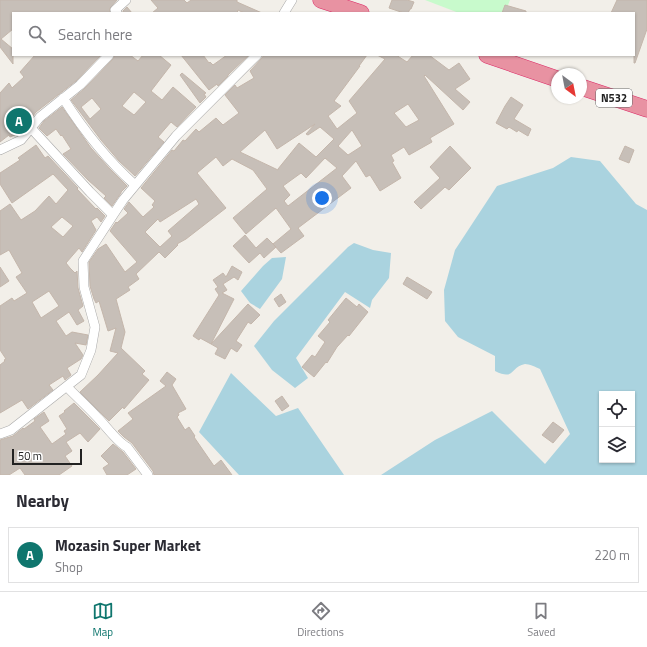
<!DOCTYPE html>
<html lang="en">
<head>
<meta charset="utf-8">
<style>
	:root { --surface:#fff; --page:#f7f7f7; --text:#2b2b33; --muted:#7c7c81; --line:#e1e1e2; --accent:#0f766e }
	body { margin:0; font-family:"Titillium Web",sans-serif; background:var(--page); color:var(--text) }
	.controls { position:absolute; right:12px; bottom:12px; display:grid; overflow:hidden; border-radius:0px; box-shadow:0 1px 3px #0004 }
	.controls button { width:36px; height:36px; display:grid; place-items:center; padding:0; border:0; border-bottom:1px solid var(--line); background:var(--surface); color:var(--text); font:20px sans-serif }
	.compass { position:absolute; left:551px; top:68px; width:36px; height:36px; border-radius:50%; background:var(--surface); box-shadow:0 1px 3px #0004; rotate:148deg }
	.scale { position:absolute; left:12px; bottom:10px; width:70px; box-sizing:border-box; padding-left:4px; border:2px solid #222; border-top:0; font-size:11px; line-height:14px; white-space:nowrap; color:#222; -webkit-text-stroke:3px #fff; paint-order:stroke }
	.you { position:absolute; left:322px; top:198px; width:14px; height:14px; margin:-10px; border:3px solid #fff; border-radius:50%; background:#1a73e8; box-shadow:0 0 0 6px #1a73e833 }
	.badge { display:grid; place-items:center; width:26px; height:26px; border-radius:50%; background:var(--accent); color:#fff; font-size:13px; font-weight:700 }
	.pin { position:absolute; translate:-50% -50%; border:2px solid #fff; box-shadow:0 1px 4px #0006 }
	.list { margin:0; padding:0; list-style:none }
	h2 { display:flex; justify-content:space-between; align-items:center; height:52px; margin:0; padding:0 16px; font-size:17px }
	h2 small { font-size:13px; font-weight:400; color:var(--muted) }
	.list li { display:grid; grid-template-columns:26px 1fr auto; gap:12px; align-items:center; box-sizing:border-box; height:56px; margin:0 8px 8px; padding:0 8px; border:1px solid var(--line); border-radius:0px }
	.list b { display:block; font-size:15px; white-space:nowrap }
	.list p { margin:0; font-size:13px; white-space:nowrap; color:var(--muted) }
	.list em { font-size:13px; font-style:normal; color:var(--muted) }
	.icon { flex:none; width:22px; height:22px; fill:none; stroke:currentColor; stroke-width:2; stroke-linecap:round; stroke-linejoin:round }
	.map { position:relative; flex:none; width:647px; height:475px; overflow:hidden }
	.search { position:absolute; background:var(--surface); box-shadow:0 1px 3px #0004; left:12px; right:12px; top:12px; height:44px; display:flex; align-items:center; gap:10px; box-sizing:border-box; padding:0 14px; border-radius:0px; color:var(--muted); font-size:15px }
	.sheet { height:116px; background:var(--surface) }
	nav { display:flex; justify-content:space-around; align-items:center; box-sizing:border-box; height:56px; border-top:1px solid var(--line); background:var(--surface); font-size:11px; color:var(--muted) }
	nav a { display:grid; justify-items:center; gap:2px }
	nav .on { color:var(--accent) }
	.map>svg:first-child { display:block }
	.park { fill:#c8facc }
	.water { fill:#aad3df; fill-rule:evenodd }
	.building { fill:#c7bfb8; stroke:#c4b6ab; fill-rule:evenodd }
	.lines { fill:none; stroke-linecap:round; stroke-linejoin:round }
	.street-casing { stroke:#a9a9a9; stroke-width:10 }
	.highway-casing { stroke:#dc2a67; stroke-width:17 }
	.street { stroke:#fff; stroke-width:9 }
	.highway { stroke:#e892a2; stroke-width:16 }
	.labels { text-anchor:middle; stroke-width:3; stroke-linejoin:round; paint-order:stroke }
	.shield { fill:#fff; stroke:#646464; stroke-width:1 }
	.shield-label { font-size:11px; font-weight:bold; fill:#222 }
</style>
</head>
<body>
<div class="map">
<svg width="647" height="475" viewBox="0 0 647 475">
	<rect width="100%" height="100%" fill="#f2efe9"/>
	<path class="park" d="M425,0H510L505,13H459Z"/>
	<path class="water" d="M571,157L600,161L636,204L647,210V475H381L435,440L492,411L545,464L570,434L540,369C536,367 529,364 525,364C510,367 515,381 495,371V356L458,337L445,321L444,290L455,250L497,186L553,168ZM602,394H632V460H602Z
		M354,243L373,250L391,253L389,278L372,300L370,308L345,292L296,358L308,378L295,388L272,370L254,346L274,321L348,247Z
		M286,257L282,279L260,309L250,303L241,291L263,266L272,258Z
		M231,373L276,416L298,408L344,475H239L199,432Z"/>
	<path class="building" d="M0,0H117L110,8V13H13V29L1,39L13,49V64L0,47Z
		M151,0H184L187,3L191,0H237V2L262,13H244L238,10L237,13H152L158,8Z
		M392,0H407L414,2L411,9H410L408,13H404L389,8Z
		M617,0H647V29L635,63H634V13H611Z
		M505,5L526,11V13H502Z
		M127,7L132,13H123V11Z
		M35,55H101L76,81L36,112L23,129L16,133L17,134L10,137L9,135L0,142V93L9,83L12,88L24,77L20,72Z
		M115,55H130L138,61L143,55H159L171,65L151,91L162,100L173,87L196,107L177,127L171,122L158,137L164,142L135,176L119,161L101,140L71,100L84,89L113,59ZM134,92L146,102L134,115L122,106ZM92,98L101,109L90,119L81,107Z
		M181,55H203L209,63L210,62L213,65L227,55H249L228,75V76L218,86L217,84L209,90Z
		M264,55H367L359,66H360L334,101L341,106L328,116L337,129L357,113L349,101L385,59L377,55H396L407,62L413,55H429L449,70L459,63L470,79L455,89L470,102L463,110L425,75L424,76L454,124L430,138L432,142L409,155L404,147L391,155L394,161L392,162L401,178L380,191L370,175L366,177L356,161L342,176L351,188L298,228L304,236L281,253L273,244L291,229L276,208L246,234L233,218L267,189L253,170L232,159L223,166L216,157L197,173L226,208L186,239L177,244L178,245L165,258L159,252L136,274L139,279L128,287L130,290L116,299L125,332L121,348L145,371L142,374L149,380L124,409L123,407L109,421L80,392L98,375L118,353L110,351L116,328L108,331L99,301L96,303L94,299L90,286L89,262L98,249L106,244L125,272L137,262L110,231L116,222L117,223L128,213L124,209L129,202L143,217L154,207L152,205L155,201L141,188L172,150L174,151L183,140L185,141L196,129L199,132L216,118L223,125L239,113L225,95L235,85L237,88L254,78L250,71L261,59ZM408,104L419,120L406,127L394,113ZM315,124L306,134L308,135L320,127L334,139L316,157L299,143L278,169V170L240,152L265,130L277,149ZM352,130L362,146L348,155L338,146ZM325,158L337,168L288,206L284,201L290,195L283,186L301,173L306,178ZM196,199L199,204L168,231L172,236L160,247L145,232L158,219L160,222Z
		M182,73L206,93L204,94L206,97L200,103L180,75Z
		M511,97L523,105L514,119L531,129L528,136L518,130L517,132L509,127L507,129L496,123L505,106Z
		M62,107L91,148L110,169L127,186L121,192V193L112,206L104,198L106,196L88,180L63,154L71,149L62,135L61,136L56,129L47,136L39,128L44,121Z
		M36,145L45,158L48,156L78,188L77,189L96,209L97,208L105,216L101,222L97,217L91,221L96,230L82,252L79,248L66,263L70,268L75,273L77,271L78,288L83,306L78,310L84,321L77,325L69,312L56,321L66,336L72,332L88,335L86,345L75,343L83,355L81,359L67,368L71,375L65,380L63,376L49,385L53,390L28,409L22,400L0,413V365L5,361L4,360L6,359L0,350V306L12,298L14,301L27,293L16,277L22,273L9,250L0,255V211L10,204L21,220L35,211L49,196L56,204L68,190L53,174L12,203L0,184V173L20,160L18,158ZM62,217L73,226L63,237L51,227ZM49,291L59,306L41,318L32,302Z
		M450,146L471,168L449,190L445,187L421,209L414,202L440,178L430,167Z
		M625,146L634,150L629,163L619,159Z
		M245,235L256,248L267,238L276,247L264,258L260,253L249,263L233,246Z
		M232,266L242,272L238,280L234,277L223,284L227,290L222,293L234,299L211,344L200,338L199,340L193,336L219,295L215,289L218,287L213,280L223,273L226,277Z
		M0,267L9,281L0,287Z
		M407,277L432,292L427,299L403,284Z
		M281,294L286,302L279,307L274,299Z
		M346,298L357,307L359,304L368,312L349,336L348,335L337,347L327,363L326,362L314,377L302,367L312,355L315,357L325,342L318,336L330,322L328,320Z
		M248,304L260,315L251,324L248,322L236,341L242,345L237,352L231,348L225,359L215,354L218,348L211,344Z
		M167,372L176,379L172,385L186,409L178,413L179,415L177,417L185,430L189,427L195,436L194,437L214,466L221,460L232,475H154L153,471L132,443L124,437L118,431L133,419L128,413L166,386L160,381Z
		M282,396L289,406L282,411L275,401Z
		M74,403L100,429L88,442L80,433L66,442L72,451L65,456L72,466L59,475H25L20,468L9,475H0V440L13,436L23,428L24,429L35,421L34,419L44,412L49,421L40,427L52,444L66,434L64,431L67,429L59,416L65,412L64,411Z
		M553,422L564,430L553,443L542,435Z
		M113,444L123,452L136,469L127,475H107L103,468L109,464L101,456Z"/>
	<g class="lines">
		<g class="street-casing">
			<path id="street" d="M117,13L115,10L126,0
				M284,13L292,0
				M63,98C84,131 106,159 135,185
				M31,128L90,192L113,215
				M0,150L21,140L40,117L80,85L109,55
				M67,387C77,397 88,407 98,418C106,426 118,443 127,447L148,475
				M0,434L11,430L81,375L91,350L95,327L84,287L83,261L113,215L123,200L176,136L257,55"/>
		</g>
		<g class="highway-casing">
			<path id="highway" d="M321,0L361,13
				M487,55L557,79
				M581,87L647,109"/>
		</g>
		<use href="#street" class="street"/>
		<use href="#highway" class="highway"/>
	</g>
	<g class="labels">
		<rect class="shield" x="596" y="89" width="36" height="18" rx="3"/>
		<g class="shield-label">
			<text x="614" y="102">N532</text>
		</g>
	</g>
</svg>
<div class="controls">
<button><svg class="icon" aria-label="locate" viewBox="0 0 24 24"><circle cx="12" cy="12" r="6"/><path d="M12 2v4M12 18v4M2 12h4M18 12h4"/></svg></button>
<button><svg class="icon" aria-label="layers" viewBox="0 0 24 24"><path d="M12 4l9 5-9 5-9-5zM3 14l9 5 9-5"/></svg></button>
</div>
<svg class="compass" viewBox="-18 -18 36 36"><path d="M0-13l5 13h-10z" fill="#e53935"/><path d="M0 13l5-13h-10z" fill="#7c7c81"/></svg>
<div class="scale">50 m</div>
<div class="you"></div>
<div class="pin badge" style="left:19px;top:121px">A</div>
<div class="search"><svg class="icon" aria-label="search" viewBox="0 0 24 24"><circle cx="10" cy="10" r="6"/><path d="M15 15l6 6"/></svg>Search here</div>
</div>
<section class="sheet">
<h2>Nearby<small></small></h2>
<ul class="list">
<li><span class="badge">A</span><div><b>Mozasin Super Market</b><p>Shop</p></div><em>220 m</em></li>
</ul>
</section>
<nav>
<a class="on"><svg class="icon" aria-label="map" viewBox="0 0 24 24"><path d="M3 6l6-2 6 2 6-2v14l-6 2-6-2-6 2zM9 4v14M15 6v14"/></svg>Map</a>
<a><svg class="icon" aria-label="directions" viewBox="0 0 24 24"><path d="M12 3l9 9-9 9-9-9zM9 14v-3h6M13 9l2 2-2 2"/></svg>Directions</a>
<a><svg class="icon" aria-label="saved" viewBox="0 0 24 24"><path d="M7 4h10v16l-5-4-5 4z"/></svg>Saved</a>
</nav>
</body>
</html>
